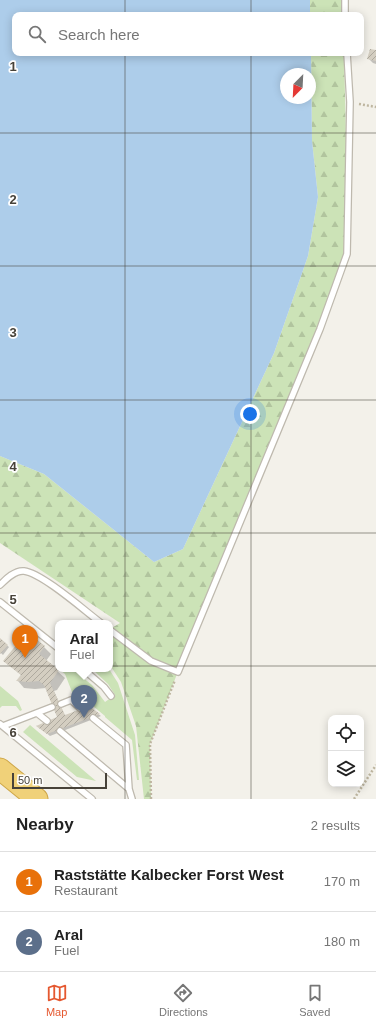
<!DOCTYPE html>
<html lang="en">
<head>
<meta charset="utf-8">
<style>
	:root { --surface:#fff; --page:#f6f6f6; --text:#222; --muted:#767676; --line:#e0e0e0; --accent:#e55830 }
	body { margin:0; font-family:Arial,sans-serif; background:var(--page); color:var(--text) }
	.controls { position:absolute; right:12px; bottom:12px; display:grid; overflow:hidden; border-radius:8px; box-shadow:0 2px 10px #0003 }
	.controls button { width:36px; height:36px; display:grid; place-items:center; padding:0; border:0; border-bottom:1px solid var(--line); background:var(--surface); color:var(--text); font:20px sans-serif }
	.compass { position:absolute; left:280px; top:68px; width:36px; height:36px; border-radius:50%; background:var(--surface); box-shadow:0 2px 10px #0003; rotate:204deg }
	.scale { position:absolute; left:12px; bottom:10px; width:95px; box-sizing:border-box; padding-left:4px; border:2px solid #474239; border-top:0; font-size:11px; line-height:14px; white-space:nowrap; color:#474239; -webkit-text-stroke:3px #fff; paint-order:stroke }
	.you { position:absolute; left:250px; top:414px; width:14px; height:14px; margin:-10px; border:3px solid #fff; border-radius:50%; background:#1a73e8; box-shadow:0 0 0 6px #1a73e833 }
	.badge { display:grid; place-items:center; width:26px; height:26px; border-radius:50%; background:var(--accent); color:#fff; font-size:13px; font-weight:700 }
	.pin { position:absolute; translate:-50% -33px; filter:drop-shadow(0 1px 2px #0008) }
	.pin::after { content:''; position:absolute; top:21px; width:14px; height:12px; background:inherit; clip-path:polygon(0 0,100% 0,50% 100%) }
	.popup { position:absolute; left:55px; top:620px; width:58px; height:52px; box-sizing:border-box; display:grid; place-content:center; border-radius:8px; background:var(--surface); filter:drop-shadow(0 1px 3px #0005); font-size:13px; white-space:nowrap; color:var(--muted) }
	.popup b { font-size:15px; color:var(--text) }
	.popup::after { content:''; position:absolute; left:50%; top:100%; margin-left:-8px; border:8px solid transparent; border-top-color:var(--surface) }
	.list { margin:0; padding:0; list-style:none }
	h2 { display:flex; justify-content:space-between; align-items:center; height:52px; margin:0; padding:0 16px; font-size:17px }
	h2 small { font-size:13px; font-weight:400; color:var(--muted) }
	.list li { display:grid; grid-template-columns:26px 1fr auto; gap:12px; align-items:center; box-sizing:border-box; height:60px; padding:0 16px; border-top:1px solid var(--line) }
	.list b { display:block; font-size:15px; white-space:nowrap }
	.list p { margin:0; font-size:13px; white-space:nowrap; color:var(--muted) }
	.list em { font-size:13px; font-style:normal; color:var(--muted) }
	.icon { flex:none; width:22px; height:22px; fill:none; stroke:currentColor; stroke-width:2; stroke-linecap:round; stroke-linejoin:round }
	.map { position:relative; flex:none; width:376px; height:799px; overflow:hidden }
	.search { position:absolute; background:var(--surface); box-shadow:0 2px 10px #0003; left:12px; right:12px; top:12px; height:44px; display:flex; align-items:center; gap:10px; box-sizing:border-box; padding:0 14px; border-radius:8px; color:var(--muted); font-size:15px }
	.sheet { height:172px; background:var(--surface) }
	nav { display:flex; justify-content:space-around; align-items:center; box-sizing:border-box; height:56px; border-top:1px solid var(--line); background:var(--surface); font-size:11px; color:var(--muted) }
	nav a { display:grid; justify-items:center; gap:2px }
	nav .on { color:var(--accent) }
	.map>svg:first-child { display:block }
	.grass { fill:#cce3b7 }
	.forest { fill:url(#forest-firs) }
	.water { fill:#adcdea; fill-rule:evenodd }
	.shadow { fill:#0003 }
	.building { fill:url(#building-hatch) }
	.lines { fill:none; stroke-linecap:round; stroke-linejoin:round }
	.lane-casing { stroke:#beb9ae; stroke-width:8 }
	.highway-casing { stroke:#cea749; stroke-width:23 }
	.path { stroke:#beb6a0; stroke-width:2.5; stroke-dasharray:2 2; stroke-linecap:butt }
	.lane { stroke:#fff; stroke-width:5.5 }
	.highway { stroke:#f0d179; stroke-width:21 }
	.grid { fill:none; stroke:#474239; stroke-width:1; stroke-opacity:0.55 }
	.grid-label { font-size:13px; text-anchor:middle; font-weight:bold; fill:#474239; stroke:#fff; stroke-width:3.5; stroke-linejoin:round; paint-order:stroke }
</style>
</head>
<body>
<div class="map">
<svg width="376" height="799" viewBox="0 0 376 799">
	<defs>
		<pattern id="forest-firs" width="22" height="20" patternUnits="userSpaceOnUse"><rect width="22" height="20" fill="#cce3b7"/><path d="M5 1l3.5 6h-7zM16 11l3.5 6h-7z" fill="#b1c49e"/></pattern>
		<pattern id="building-hatch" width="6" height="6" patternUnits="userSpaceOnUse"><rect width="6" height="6" fill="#d4cec1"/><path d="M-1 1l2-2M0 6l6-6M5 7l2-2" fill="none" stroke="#aea99e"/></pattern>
	</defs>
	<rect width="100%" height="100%" fill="#f3f1ea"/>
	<path class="grass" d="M59,669H72L92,685L105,702L115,695L108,684L92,669H109L118,683L135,735L139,780H137L132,740L105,717V716L87,701L85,703L72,692L65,674Z
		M0,686L18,701L22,710L20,711L16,706H2L0,708Z
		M30,725L96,781L77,777L23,732Z"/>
	<path class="forest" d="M310,0H342L343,15H310Z
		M311,53H344L348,221L347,253L262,468L182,661L150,744L151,799H144L136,726L121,682L110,665V629L120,623L0,543V456L44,474L154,562L183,549L274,353L308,256L318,197L312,141Z"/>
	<path class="water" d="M0,0H310V15H15V53H311L312,141L318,197L308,256L274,353L183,549L154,562L44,474L0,456ZM286,74H310V98H286Z"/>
	<path class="shadow" d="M376,51V64L373,63L368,58Z
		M27,633L44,647L51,654L46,661L65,678L57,690L54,691L65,716L89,707L101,716L50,736L40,728L59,718L46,688L35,689L24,688L18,681L22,676L5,661Z
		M0,640L9,647L3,655L0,652Z"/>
	<path class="building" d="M370,49L376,50V61L367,59Z
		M27,632L45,646L39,654L59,670L50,683L65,715L89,706L100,714L47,734L36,726L57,717L44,685L39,681L28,682L16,681L21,675L3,661Z
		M0,638L8,645L0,654Z"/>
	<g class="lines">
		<g class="lane-casing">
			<path id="lane" d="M345,0V15
				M0,585C6,579 15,570 24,571C42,573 85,611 101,623
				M0,602L58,648
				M110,630L151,661L178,672L320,329L347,254L350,102L347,53
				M83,669L104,687L111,696
				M61,704L71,700L80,708
				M37,713L47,721
				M93,718L126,745L129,789L132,799
				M0,724L92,799
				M3,726L52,707
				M60,731L129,789"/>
		</g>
		<g class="highway-casing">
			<path id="highway" d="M0,769L37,799"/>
		</g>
		<path class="path" d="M359,104L376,107
			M151,799L150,744L175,680
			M354,799L376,765"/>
		<use href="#lane" class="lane"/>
		<use href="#highway" class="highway"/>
	</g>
	<path class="grid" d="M125,0V15M251,0V15M125,53V799M251,53V799M0,133H376M0,266H376M0,400H376M0,533H376M0,666H376"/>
	<g class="grid-label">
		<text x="13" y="71">1</text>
		<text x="13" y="204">2</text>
		<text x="13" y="337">3</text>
		<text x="13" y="471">4</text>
		<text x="13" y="604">5</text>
		<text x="13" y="737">6</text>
	</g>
</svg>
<div class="controls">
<button><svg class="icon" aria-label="locate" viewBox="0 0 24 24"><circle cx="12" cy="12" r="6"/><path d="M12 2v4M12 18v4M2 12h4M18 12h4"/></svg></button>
<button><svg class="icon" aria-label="layers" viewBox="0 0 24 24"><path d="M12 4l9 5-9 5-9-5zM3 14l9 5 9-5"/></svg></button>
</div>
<svg class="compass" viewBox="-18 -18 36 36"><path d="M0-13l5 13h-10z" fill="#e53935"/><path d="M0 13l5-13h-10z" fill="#767676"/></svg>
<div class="scale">50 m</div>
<div class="you"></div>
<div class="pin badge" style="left:25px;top:658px;background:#e8710a">1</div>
<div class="pin badge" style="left:84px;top:718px;background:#5c6f8a">2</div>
<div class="popup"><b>Aral</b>Fuel</div>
<div class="search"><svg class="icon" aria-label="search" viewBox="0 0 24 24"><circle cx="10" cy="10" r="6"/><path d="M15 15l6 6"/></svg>Search here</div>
</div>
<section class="sheet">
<h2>Nearby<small>2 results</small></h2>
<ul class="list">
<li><span class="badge" style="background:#e8710a">1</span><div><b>Raststätte Kalbecker Forst West</b><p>Restaurant</p></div><em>170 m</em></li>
<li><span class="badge" style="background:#5c6f8a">2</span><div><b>Aral</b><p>Fuel</p></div><em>180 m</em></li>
</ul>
</section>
<nav>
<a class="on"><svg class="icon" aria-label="map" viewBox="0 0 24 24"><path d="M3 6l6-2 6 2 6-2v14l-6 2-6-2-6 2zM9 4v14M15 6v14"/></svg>Map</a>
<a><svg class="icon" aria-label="directions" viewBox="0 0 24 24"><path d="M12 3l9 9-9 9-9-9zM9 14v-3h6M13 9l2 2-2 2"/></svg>Directions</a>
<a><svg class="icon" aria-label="saved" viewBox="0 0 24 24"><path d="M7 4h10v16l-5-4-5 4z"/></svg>Saved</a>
</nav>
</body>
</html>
